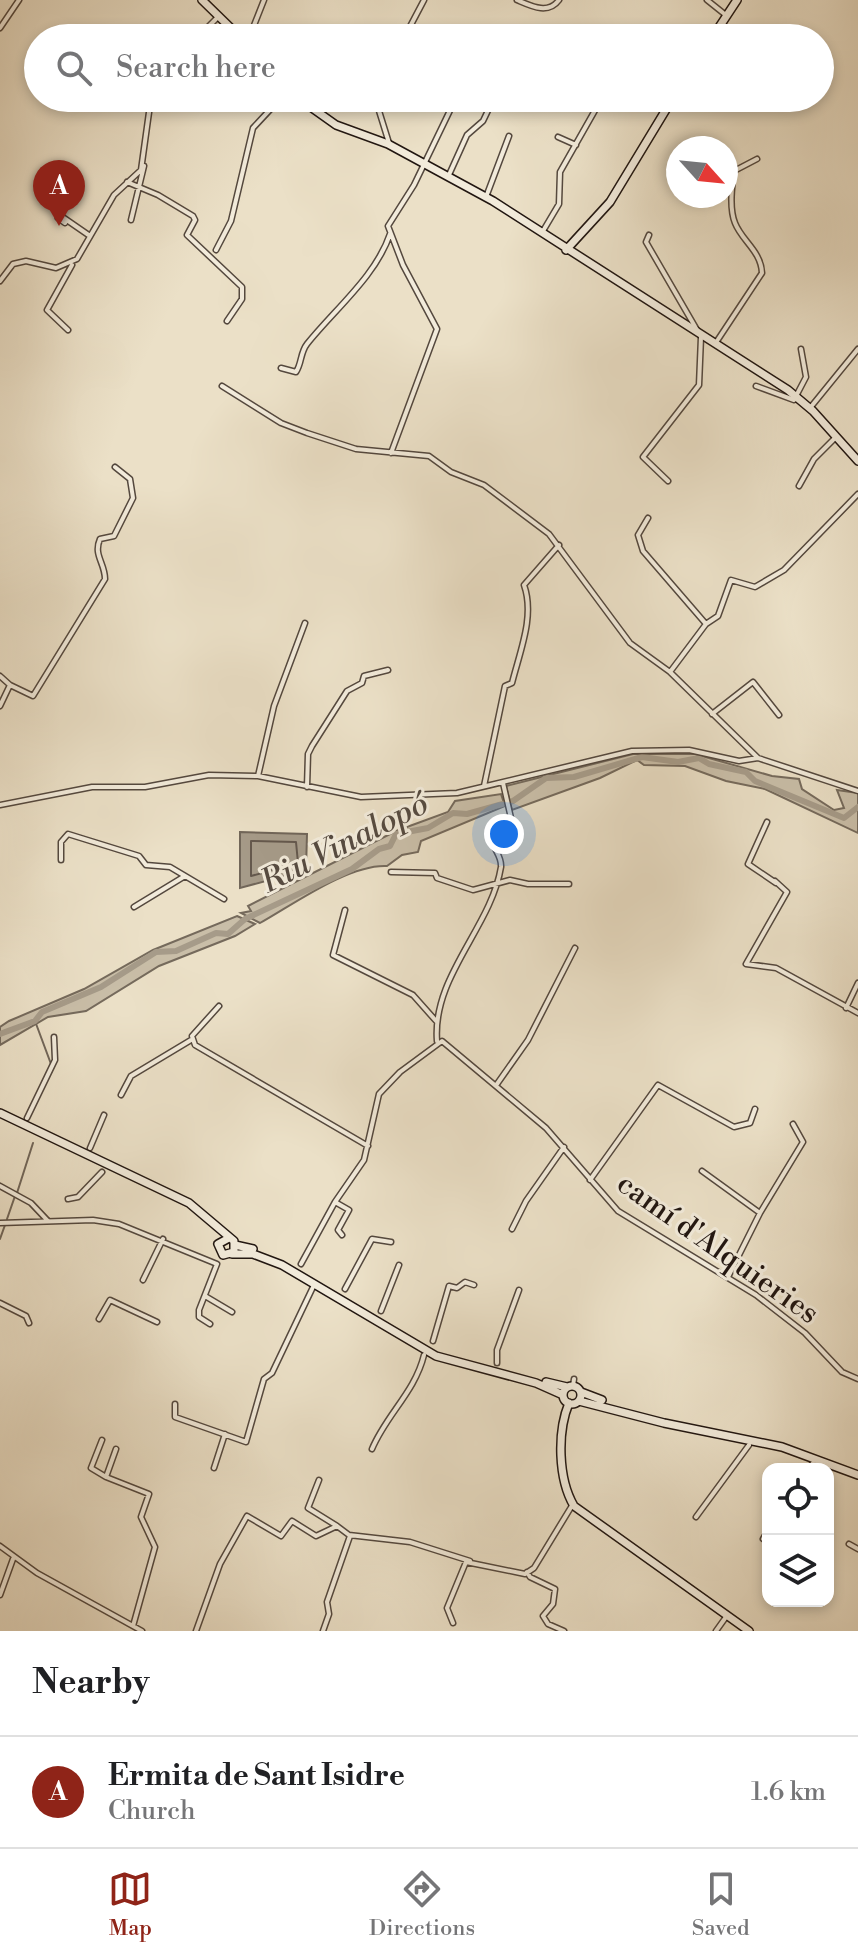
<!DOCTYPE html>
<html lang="en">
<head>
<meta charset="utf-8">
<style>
	:root { --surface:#fff; --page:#f2f2f2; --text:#202124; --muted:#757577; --line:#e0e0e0; --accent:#8f2418 }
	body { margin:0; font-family:"Libre Bodoni",serif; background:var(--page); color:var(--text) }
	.controls { position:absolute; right:24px; bottom:24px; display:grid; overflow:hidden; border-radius:16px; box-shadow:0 4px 12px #0003 }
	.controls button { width:72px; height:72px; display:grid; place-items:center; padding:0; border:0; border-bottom:2px solid var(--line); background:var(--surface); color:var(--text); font:40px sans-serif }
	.compass { position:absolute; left:666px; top:136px; width:72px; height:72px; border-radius:50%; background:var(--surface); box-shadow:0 4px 12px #0003; rotate:117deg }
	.you { position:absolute; left:504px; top:834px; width:28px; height:28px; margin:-20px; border:6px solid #fff; border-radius:50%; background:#1a73e8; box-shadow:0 0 0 12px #1a73e833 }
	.badge { display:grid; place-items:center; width:52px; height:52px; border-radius:50%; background:var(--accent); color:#fff; font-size:26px; font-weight:700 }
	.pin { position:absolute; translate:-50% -66px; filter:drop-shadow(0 2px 4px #0008) }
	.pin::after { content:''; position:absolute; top:42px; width:28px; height:24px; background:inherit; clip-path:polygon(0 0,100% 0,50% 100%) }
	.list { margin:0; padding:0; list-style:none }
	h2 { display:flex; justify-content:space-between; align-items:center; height:104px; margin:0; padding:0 32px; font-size:34px }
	h2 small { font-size:26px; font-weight:400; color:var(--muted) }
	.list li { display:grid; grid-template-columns:52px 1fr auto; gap:24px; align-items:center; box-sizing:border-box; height:112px; padding:0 32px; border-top:2px solid var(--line) }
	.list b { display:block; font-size:30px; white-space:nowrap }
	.list p { margin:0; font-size:26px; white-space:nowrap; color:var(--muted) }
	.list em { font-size:26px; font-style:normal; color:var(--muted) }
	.icon { flex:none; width:44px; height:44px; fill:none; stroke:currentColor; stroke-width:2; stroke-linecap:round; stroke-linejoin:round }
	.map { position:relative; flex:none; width:858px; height:1631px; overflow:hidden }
	.search { position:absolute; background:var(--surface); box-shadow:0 4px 12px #0003; left:24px; right:24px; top:24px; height:88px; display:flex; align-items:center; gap:20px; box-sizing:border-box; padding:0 28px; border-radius:44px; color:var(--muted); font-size:30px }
	.sheet { height:216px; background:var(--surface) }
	nav { display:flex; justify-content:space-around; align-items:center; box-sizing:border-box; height:112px; border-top:2px solid var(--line); background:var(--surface); font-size:22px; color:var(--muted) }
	nav a { display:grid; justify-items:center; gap:4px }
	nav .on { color:var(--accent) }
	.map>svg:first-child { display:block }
	.green { fill:#c9bea8; stroke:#756a5c; stroke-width:2 }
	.water { fill:#a69b89; stroke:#716659; stroke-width:2 }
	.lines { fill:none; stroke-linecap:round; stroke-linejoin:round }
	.shore { stroke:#64584d; stroke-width:2 }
	.stream { stroke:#716659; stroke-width:2 }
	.river { stroke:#a69b89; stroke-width:6 }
	.street-casing { stroke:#54483e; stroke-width:7 }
	.secondary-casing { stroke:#211611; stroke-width:10 }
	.street { stroke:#f2ebdb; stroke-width:4 }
	.secondary { stroke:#f2ebdb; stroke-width:7 }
	.labels { text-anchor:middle; stroke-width:6; stroke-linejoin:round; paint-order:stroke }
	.street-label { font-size:30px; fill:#211611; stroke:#f2ebdb }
	.water-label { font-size:32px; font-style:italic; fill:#564b41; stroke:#f2ebdb }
</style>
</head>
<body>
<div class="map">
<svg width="858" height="1631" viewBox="0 0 858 1631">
	<rect width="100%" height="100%" fill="#ebe0c7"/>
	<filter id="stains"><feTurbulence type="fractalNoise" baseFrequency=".0025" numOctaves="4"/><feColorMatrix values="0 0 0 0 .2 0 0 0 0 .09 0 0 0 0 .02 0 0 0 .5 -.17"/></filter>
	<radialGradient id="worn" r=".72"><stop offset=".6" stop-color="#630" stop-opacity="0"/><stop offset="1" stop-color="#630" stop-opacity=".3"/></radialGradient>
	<path class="green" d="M633,754H695L772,776L799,779L802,789L834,810L844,808L837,790L858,793V833L765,789L726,781L685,766L644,765L637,760L600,778L512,810L506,786Z
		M501,794L505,806L421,841L418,852L402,855L387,866C349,864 294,904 260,923L241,913L251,911L248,906L396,831L448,812L455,801Z
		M237,916L255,924L235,936L159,966L86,1011L48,1017L0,1045V1027L9,1021L84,989L153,950Z"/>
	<path class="water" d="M240,832L307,834L306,870L240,888Z"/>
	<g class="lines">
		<path class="shore" d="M251,841L296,842L298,863L251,876Z"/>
		<path class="stream" d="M35,1021L51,1064
			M17,1193L33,1143
			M7,1219L15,1196
			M0,1239L5,1225"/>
		<path class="river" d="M0,1034L35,1021L42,1012L101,987L156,952L176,951L216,933L228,934L245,919L352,869L379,849L390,846L396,834L428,828L453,813L467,814L513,801L546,778L574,777L642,757L678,762L699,758L709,764L746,772L755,781L844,818L858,807"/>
		<g class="street-casing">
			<path id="street" d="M517,0C531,6 548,15 559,0
				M707,0L727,16
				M0,28L19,0
				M197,38L218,17
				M249,38L264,0
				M404,38L424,0
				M769,38L771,36
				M285,98H297
				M375,98L389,143
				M558,137L576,145
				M448,177L467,135L483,121L494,98
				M127,182L158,195L193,216L195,220L187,235L242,287V299L227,321
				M486,197L509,136
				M66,220L65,223L58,218L61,216L90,236
				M131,220L144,166
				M543,231L559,204L560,172L602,98
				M649,235L646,242L697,330
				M216,250L231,221L253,128L281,98
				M0,281L13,264L26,261L56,268L77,259L114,195L141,170L151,98
				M68,330L47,310L72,265
				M715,344L762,273C761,251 742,241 735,223C729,208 732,186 734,171L757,159
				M281,368L296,372C302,363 300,353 307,344C335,309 376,276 390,234
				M222,386L281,423L307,433L356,449L429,456L451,472L484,485L549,534L630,643L670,672L758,758
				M756,386L794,400L806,377L801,349
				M810,408L858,349
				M391,453L437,329L403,265L388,226L414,185L456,98
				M668,481L643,457L699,385L701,337
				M799,486L814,459L836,437
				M648,518L638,535L643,551L706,624
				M670,672L706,624L718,616L731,580L755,587L784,570L858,494
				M0,676L10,685
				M0,706L10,685L33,696L105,579C105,563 93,555 100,539L114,536L133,498L130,479L115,467
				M712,714L753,682L779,715
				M258,776L274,706L305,623
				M484,786L505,686L512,683C520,651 535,616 524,585L559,545
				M307,787L308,754L312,746L347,691L362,683L364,676L388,670
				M0,805L92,787H145L209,775L258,776L361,797L457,793L632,751L689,750L739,761L758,758L858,791
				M767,822L748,864L776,883
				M61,860V842L68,834L139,856L146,865L170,867L224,899
				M391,872L435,873L437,878L473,890L510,880L528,884H569
				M775,881L787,892L746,964L776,968L858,1013
				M134,907L185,876
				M345,910L333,955L413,995L437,1022
				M219,1006L192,1036L195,1045L368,1146
				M846,1008L858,983
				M437,1041C432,976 491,928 501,867C502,855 492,849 492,838L511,818L503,783
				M497,1084L528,1040L575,948
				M121,1095L131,1076L191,1040
				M27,1118L55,1060L54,1037
				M90,1148L104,1115
				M702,1171L760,1213L728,1277
				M590,1180L658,1085L734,1127L750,1123L755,1109
				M0,1186L31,1203L48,1221
				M68,1199L78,1197L102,1172
				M335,1202L349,1210L338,1230L342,1235
				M760,1213L803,1142L793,1124
				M0,1223L93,1220L119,1224L217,1264L199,1310V1317L210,1324
				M512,1229L526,1201L564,1147
				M301,1264L335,1202L364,1160L379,1094L400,1072L442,1041L546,1128L618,1211L756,1295L805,1333L842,1372L858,1379
				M143,1280L163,1239
				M345,1289L372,1239L391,1242
				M205,1296L232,1312
				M0,1303L26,1316L29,1323
				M381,1311L399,1265
				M99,1319L110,1300L157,1322
				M433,1341L449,1286L457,1288L465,1282L474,1285
				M497,1363V1350L519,1290
				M573,1386L574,1379
				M175,1404V1417L246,1442L264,1379L272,1373L313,1287
				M102,1440L91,1468L106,1477
				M116,1449L106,1477L149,1494L141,1517L155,1547L133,1626
				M372,1449C386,1415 415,1392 424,1355
				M214,1468L225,1434
				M808,1469L813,1463
				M319,1480L308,1508L337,1526
				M696,1517L749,1445
				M763,1539L768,1530
				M849,1544L858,1549
				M0,1546L37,1573L142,1631
				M527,1572L530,1577L555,1589L553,1604L543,1616L548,1624L564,1631
				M0,1595L13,1559
				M453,1623L447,1608L466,1562L525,1574L534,1568L573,1504
				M196,1631L220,1564L247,1516L281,1536L292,1521L316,1536L337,1526L349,1535L410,1542L470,1561
				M323,1631L329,1614L327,1602L350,1536
				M716,1631L726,1617"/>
		</g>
		<g class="secondary-casing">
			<path id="secondary" d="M202,0L241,38
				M712,38L737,0
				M298,98L336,125L388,144L493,201L788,390L813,411L858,461
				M566,250L610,202L673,98
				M0,1113L189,1203L234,1241V1252L223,1255L218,1244L229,1238
				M235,1245L253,1249
				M232,1254H253L282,1265L436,1356L536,1383L563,1395
				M546,1382L567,1387
				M563 1395a9 9 0 1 1 18 0a9 9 0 1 1-18 0Z
				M581,1392L602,1400
				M579,1401L664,1423L782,1447L858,1475
				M569,1403C557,1432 558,1479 574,1506L749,1631"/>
		</g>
		<use href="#street" class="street"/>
		<use href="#secondary" class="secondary"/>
	</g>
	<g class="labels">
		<g class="street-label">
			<text transform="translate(718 1248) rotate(35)" y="10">camí d'Alquieries</text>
		</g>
		<g class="water-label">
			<text transform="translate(344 842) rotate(-27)" y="11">Riu Vinalopó</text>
		</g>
	</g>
	<rect width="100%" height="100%" filter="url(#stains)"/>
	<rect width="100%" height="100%" fill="url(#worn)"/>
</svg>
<div class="controls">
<button><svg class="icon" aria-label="locate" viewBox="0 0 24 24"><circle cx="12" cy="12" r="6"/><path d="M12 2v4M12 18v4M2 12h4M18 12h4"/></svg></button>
<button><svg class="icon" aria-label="layers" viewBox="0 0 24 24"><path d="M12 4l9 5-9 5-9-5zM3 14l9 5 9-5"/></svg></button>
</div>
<svg class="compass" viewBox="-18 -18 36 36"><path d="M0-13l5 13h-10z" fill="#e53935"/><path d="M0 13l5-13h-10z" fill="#757577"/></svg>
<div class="you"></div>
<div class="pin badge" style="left:59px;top:226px">A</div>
<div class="search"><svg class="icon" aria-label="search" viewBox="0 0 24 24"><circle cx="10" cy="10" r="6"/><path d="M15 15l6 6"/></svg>Search here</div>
</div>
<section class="sheet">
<h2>Nearby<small></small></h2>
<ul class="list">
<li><span class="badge">A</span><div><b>Ermita de Sant Isidre</b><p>Church</p></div><em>1.6 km</em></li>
</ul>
</section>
<nav>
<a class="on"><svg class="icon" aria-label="map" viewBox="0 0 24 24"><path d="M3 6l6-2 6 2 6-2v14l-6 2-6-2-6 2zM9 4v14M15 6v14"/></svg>Map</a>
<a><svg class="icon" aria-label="directions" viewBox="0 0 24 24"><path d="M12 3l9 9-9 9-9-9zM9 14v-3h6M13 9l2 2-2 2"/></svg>Directions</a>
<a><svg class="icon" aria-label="saved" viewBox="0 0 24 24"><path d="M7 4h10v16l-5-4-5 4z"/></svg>Saved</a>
</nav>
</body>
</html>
